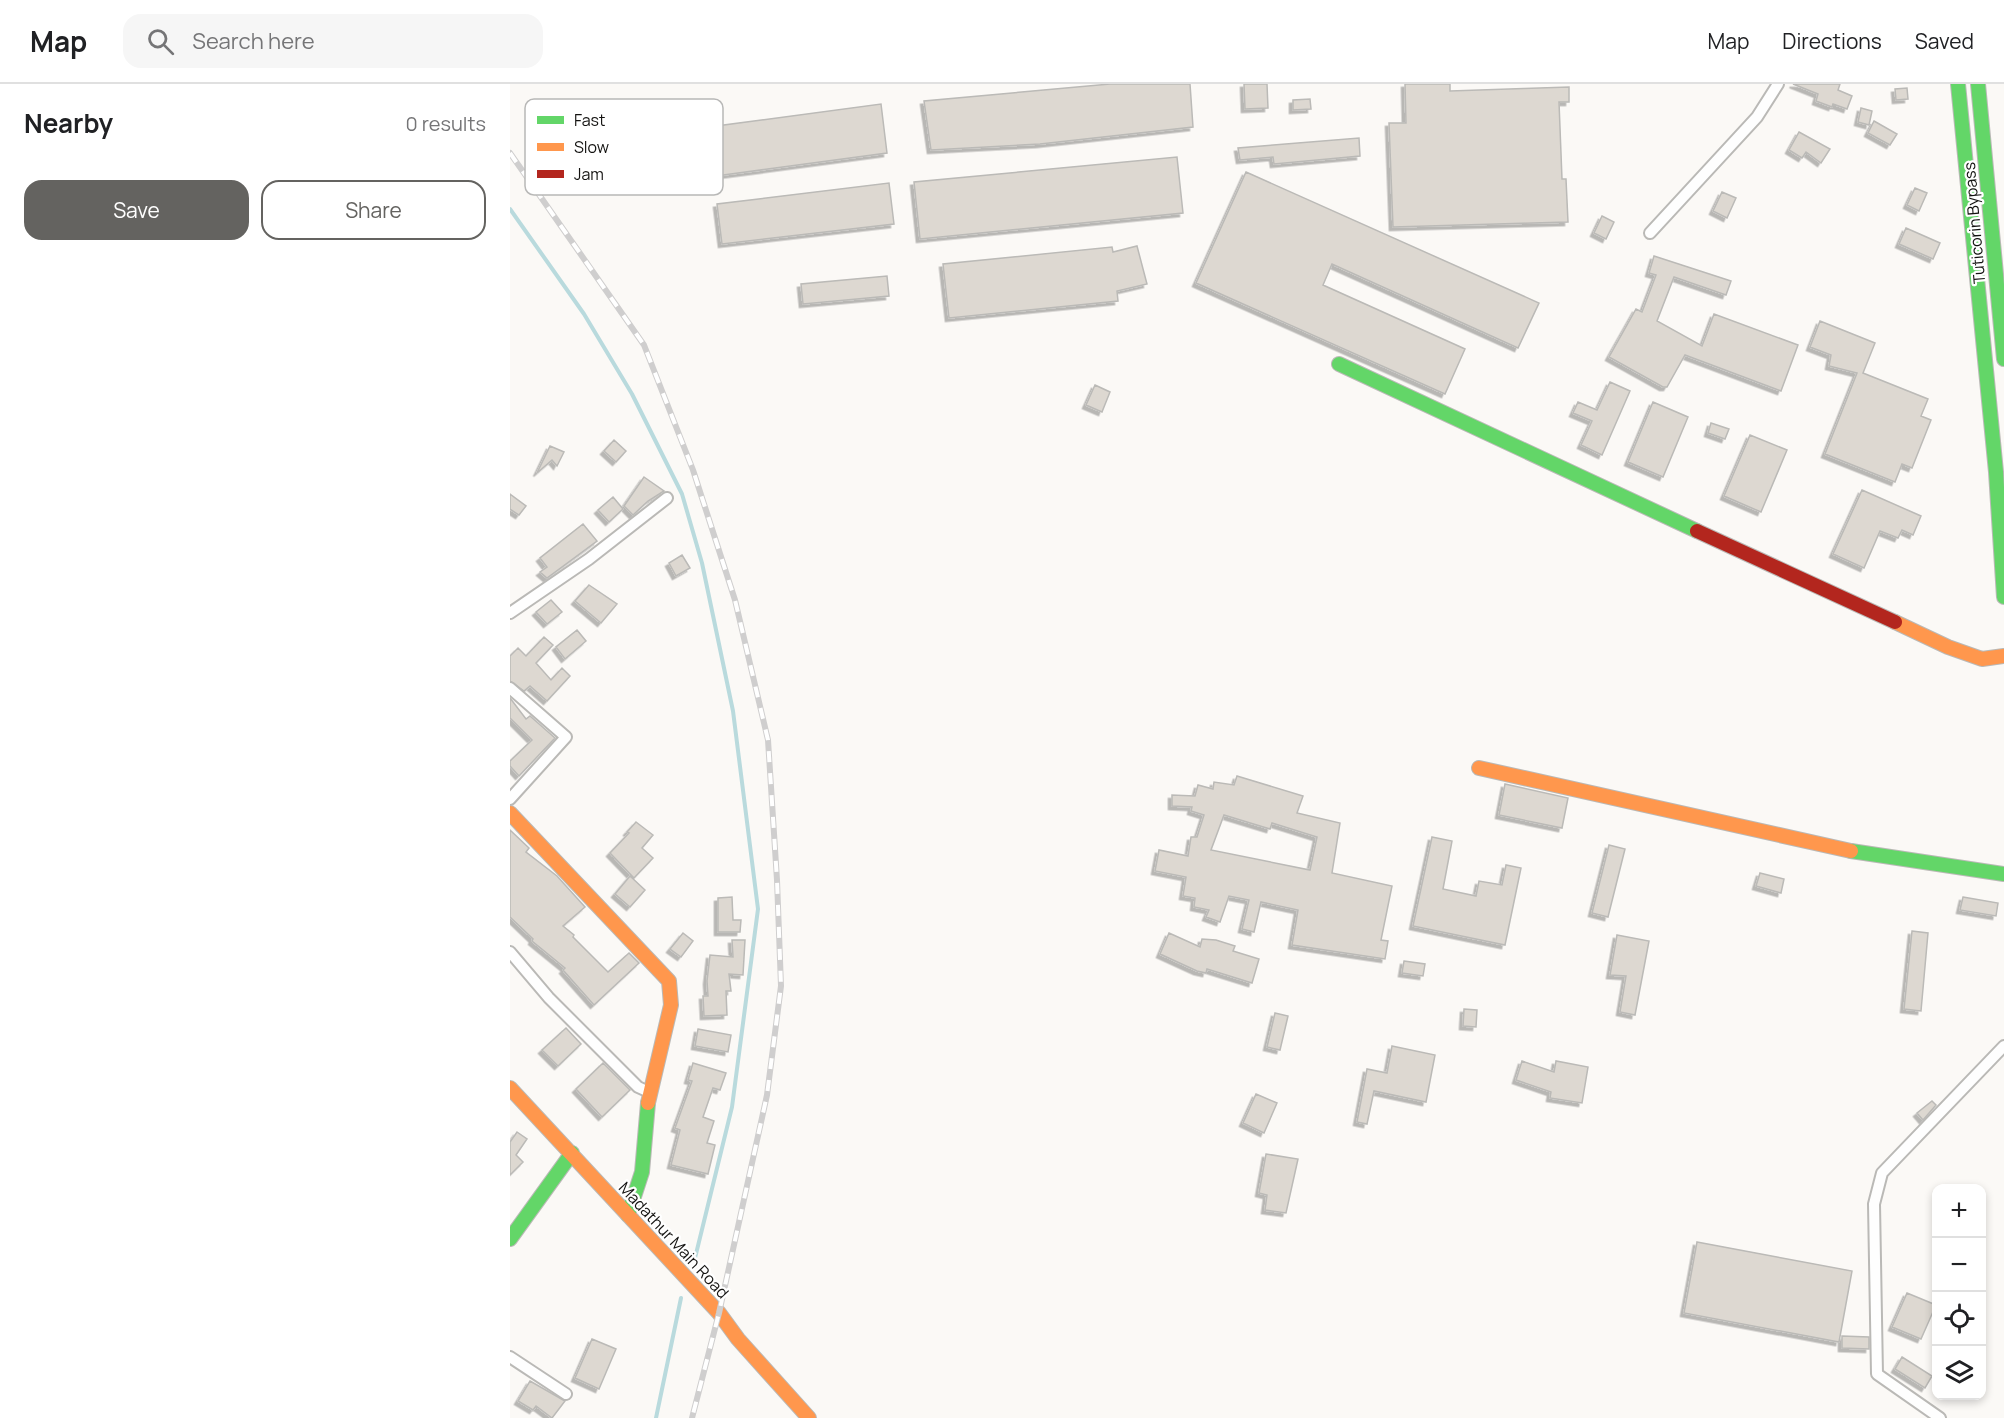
<!DOCTYPE html>
<html lang="en">
<head>
<meta charset="utf-8">
<style>
	:root { --surface:#fff; --page:#f6f6f6; --text:#202124; --muted:#757577; --line:#e0e0e0; --accent:#646360 }
	body { margin:0; font-family:Manrope,sans-serif; background:var(--page); color:var(--text) }
	.controls { position:absolute; right:18px; bottom:18px; display:grid; overflow:hidden; border-radius:12px; box-shadow:0 3px 9px #0003 }
	.controls button { width:54px; height:54px; display:grid; place-items:center; padding:0; border:0; border-bottom:2px solid var(--line); background:var(--surface); color:var(--text); font:30px sans-serif }
	.list { margin:0; padding:0; list-style:none }
	h2 { display:flex; justify-content:space-between; align-items:center; height:78px; margin:0; padding:0 24px; font-size:26px }
	h2 small { font-size:20px; font-weight:400; color:var(--muted) }
	.actions { display:flex; gap:12px; padding:18px 24px }
	.actions a { flex:1; padding:14px 0; border:2px solid var(--accent); border-radius:18px; text-align:center; font-size:21px; color:var(--accent) }
	.actions .main { background:var(--accent); color:#fff }
	.icon { flex:none; width:33px; height:33px; fill:none; stroke:currentColor; stroke-width:2; stroke-linecap:round; stroke-linejoin:round }
	.map { position:relative; flex:none; width:1494px; height:1334px; overflow:hidden }
	header { display:flex; align-items:center; gap:36px; box-sizing:border-box; height:84px; padding:0 30px; background:var(--surface); border-bottom:2px solid var(--line) }
	header strong { font-size:28px }
	nav { display:flex; gap:33px; margin-inline-start:auto; font-size:21px }
	.search { width:420px; height:54px; background:var(--page); display:flex; align-items:center; gap:15px; box-sizing:border-box; padding:0 21px; border-radius:18px; color:var(--muted); font-size:22px }
	main { display:flex }
	aside { flex:1; background:var(--surface) }
	.map>svg:first-child { display:block }
	.lines { fill:none; stroke-linecap:round; stroke-linejoin:round }
	.stream { stroke:#b9dadd; stroke-width:4 }
	.building { fill:#ddd8d1; stroke:#bbbab7; stroke-width:1.5; fill-rule:evenodd; filter:url(#shadow) }
	.street-casing { stroke:#bab9b6; stroke-width:14 }
	.fast-casing { stroke:#bab9b6; stroke-width:16 }
	.slow-casing { stroke:#bab9b6; stroke-width:16 }
	.jam-casing { stroke:#bab9b6; stroke-width:16 }
	.street { stroke:#fefefe; stroke-width:10 }
	.fast { stroke:#63d668; stroke-width:14 }
	.slow { stroke:#ff974d; stroke-width:14 }
	.jam { stroke:#b3261e; stroke-width:14 }
	.rail-casing { stroke:#cfcece; stroke-width:6 }
	.rail { stroke:#fff; stroke-width:4; stroke-dasharray:11; stroke-linecap:butt }
	.labels { text-anchor:middle; stroke-width:4.5; stroke-linejoin:round; paint-order:stroke }
	.street-label { font-size:16px; fill:#131210; stroke:#fff }
	.key { fill:#fff; stroke:#b8b8b7; stroke-width:1.5 }
	.key-label { font-size:16px; fill:#131210 }
</style>
</head>
<body>
<header>
<strong>Map</strong>
<div class="search"><svg class="icon" aria-label="search" viewBox="0 0 24 24"><circle cx="10" cy="10" r="6"/><path d="M15 15l6 6"/></svg>Search here</div>
<nav><a>Map</a><a>Directions</a><a>Saved</a></nav>
</header>
<main>
<aside>
<h2>Nearby<small>0 results</small></h2>
<ul class="list">
</ul>
<div class="actions"><a class="main">Save</a><a>Share</a></div>
</aside>
<div class="map">
<svg width="1494" height="1334" viewBox="0 0 1494 1334">
	<defs>
		<filter id="shadow"><feDropShadow dx="-3.5" dy="3.5" stdDeviation="0" flood-color="#0004"/></filter>
	</defs>
	<rect width="100%" height="100%" fill="#fbf9f6"/>
	<g class="lines">
		<path class="stream" d="M0,125L74,230L122,310L172,410L192,479L223,627L248,825L222,1023L185,1174
			M146,1334L171,1214"/>
	</g>
	<path class="building" d="M600,0H680L683,43L530,60L421,66L414,17Z
		M734,0H757L758,24L735,25Z
		M895,0H940V7L1059,3V18H1049L1052,95H1056L1058,138L883,143L879,39H896Z
		M1283,0H1330L1328,6L1342,12L1337,25L1323,20L1322,23L1306,17L1308,10Z
		M1397,4L1398,15L1386,16L1385,5Z
		M800,15L801,25L783,26V16Z
		M371,20L377,69L206,92L199,43Z
		M1351,24L1362,27L1359,41L1348,38Z
		M1364,37L1387,50L1380,61L1358,49Z
		M1289,48L1320,65L1311,79L1296,68L1292,74L1279,66Z
		M849,54L850,72L764,80L763,73L730,76L728,64Z
		M667,73L673,129L410,155L404,98Z
		M736,88L1029,219L1008,264L822,180L813,201L955,265L935,310L686,199Z
		M379,99L384,140L212,160L207,120Z
		M1405,104L1417,109L1409,127L1397,121Z
		M1212,108L1226,114L1217,134L1203,127Z
		M1092,132L1104,138L1096,155L1084,149Z
		M1396,144L1430,159L1423,175L1389,160Z
		M627,162L637,200L607,207L608,217L439,234L433,180L602,163L603,168Z
		M1144,172L1221,197L1216,211L1164,193L1147,237L1192,262L1204,230L1288,261L1271,307L1175,271L1157,303H1153L1099,273L1126,225L1132,228L1146,191L1139,189Z
		M377,192L379,212L293,220L291,200Z
		M1310,237L1365,259L1353,289L1418,315L1411,332L1421,336L1402,384L1392,380L1385,398L1315,370L1347,289L1319,282L1321,271L1300,263Z
		M1100,298L1120,307L1092,371L1071,361L1082,337L1063,329L1068,318L1087,326Z
		M585,301L600,308L592,328L576,321Z
		M1143,318L1178,333L1153,393L1118,378Z
		M1201,339L1219,345L1215,355L1198,349Z
		M1240,351L1277,366L1251,428L1214,412Z
		M104,356L116,367L106,378L94,367Z
		M40,362L54,368L47,382L42,376L27,389Z
		M134,393L154,407L138,417L123,431L114,422Z
		M1352,406L1411,432L1403,451L1392,446L1388,454L1370,447L1354,484L1323,470Z
		M0,410L16,422L9,431L0,425Z
		M103,413L113,425L99,438L88,426Z
		M73,440L87,457L37,494L30,488L37,483L30,474Z
		M172,471L180,484L166,492L159,479Z
		M79,501L107,520L91,539L65,517Z
		M41,516L52,528L37,540L26,528Z
		M67,546L76,557L55,575L46,563Z
		M34,553L43,561L26,579L41,596L52,584L60,592L37,617L20,602L14,607L0,597V572L8,564L16,572Z
		M0,614L16,635L20,632L45,654L9,692L0,682V677L22,656L0,634Z
		M727,692L793,712L787,729L830,739L822,789L882,802L871,856L878,857L875,875L782,861L788,826L751,818L744,848L732,845L739,816L719,812L710,838L696,833L699,826L684,823L685,814L673,812L676,793L645,787L649,766L678,772L681,753H687L694,731L681,727L682,723L662,722V711L685,712L688,701L703,705L704,698L724,701ZM714,731L760,745L762,739L807,753L800,786L701,766Z
		M995,700L1058,714L1052,744L989,731Z
		M126,738L143,751L132,764L143,774L124,794L100,769L119,749L117,748Z
		M0,746L19,764L16,768L47,792L75,823L53,842L64,851L63,853L98,888L119,869L129,879L84,921L53,886L55,884L22,857L23,855L0,833Z
		M922,753L942,757L933,805L966,812L969,797L992,801L996,781L1011,784L995,861L903,842Z
		M1099,761L1115,765L1098,833L1082,829Z
		M1250,789L1274,795L1271,809L1246,802Z
		M120,792L135,806L120,823L105,810Z
		M222,813L223,836H231L230,848H208V814Z
		M1453,813L1488,819L1486,832L1450,826Z
		M1402,847L1418,849L1411,927L1394,925Z
		M173,849L183,857L171,873L160,865Z
		M659,849L690,863L692,855L706,856L725,862L723,867L749,875L742,899L697,885L696,889L687,887L650,870Z
		M1107,851L1139,857L1125,931L1110,928L1116,892L1100,891Z
		M222,856H235L233,891L219,890L221,907H216L217,931L194,932L193,912H198L197,897L200,871L223,873Z
		M894,877L915,880L913,892L892,889Z
		M954,925L967,926L966,943L953,942Z
		M765,929L778,932L770,966L757,963Z
		M56,944L71,960L48,982L32,966Z
		M188,945L221,951L218,968L185,962Z
		M882,962L925,971L916,1018L864,1007L857,1040L847,1038L857,985L877,989Z
		M1012,977L1044,988L1046,977L1078,983L1072,1019L1040,1014L1041,1008L1006,996Z
		M93,979L120,1006L92,1033L66,1005Z
		M183,979L216,989L210,1006L203,1004L193,1033L204,1037L197,1059L205,1061L198,1090L161,1081L170,1046L165,1044L182,997L178,996Z
		M746,1010L767,1019L754,1049L733,1039Z
		M1422,1017L1426,1021L1413,1036L1407,1029Z
		M7,1048L17,1055L6,1071L13,1078L0,1091V1058Z
		M756,1070L788,1075L776,1129L755,1126L757,1111L749,1109Z
		M1187,1158L1342,1187L1329,1258L1174,1229Z
		M1397,1209L1426,1221L1411,1255L1382,1243Z
		M1332,1252L1359,1253V1265L1332,1264Z
		M82,1255L106,1265L89,1305L65,1294Z
		M1392,1273L1422,1292L1415,1304L1385,1285Z
		M20,1297L55,1317L42,1334L26,1322L23,1326L8,1317Z"/>
	<g class="lines">
		<g class="street-casing">
			<path id="street" d="M1140,149L1247,33L1268,0
				M0,529L79,475L157,414
				M0,604L56,653L0,715
				M0,868L39,914L128,1003L139,1008
				M0,1273L56,1310
				M1430,1334L1367,1290L1364,1120L1372,1089L1494,962"/>
		</g>
		<g class="fast-casing">
			<path id="fast" d="M1448,0L1486,388L1494,513
				M1468,0L1494,275
				M829,280L1187,447
				M1341,767L1494,790
				M118,1131L132,1088L138,1019
				M0,1155L62,1069"/>
		</g>
		<g class="slow-casing">
			<path id="slow" d="M1385,538L1438,563L1472,575L1494,572
				M969,684L1341,767
				M0,729L159,897L161,921L138,1019
				M0,1004L209,1229L228,1255L299,1334"/>
		</g>
		<g class="jam-casing">
			<path id="jam" d="M1187,447L1385,538"/>
		</g>
		<use href="#street" class="street"/>
		<use href="#fast" class="fast"/>
		<use href="#slow" class="slow"/>
		<use href="#jam" class="jam"/>
		<g class="rail-casing">
			<path id="rail" d="M0,69L134,261L183,386L225,516L258,656L267,796L271,902L257,1011L209,1229L182,1334"/>
		</g>
		<use href="#rail" class="rail"/>
	</g>
	<g class="labels">
		<g class="street-label">
			<text transform="translate(1464 139) rotate(-95)" y="6">Tuticorin Bypass</text>
			<text transform="translate(164 1156) rotate(47)" y="6">Madathur Main Road</text>
		</g>
	</g>
	<rect x="15" y="15" width="198" height="96" rx="9" class="key"/>
	<rect x="27" y="32" width="27" height="8" fill="#63d668"/>
	<rect x="27" y="59" width="27" height="8" fill="#ff974d"/>
	<rect x="27" y="86" width="27" height="8" fill="#b3261e"/>
	<g class="key-label">
		<text x="64" y="42">Fast</text>
		<text x="64" y="69">Slow</text>
		<text x="64" y="96">Jam</text>
	</g>
</svg>
<div class="controls">
<button>+</button>
<button>−</button>
<button><svg class="icon" aria-label="locate" viewBox="0 0 24 24"><circle cx="12" cy="12" r="6"/><path d="M12 2v4M12 18v4M2 12h4M18 12h4"/></svg></button>
<button><svg class="icon" aria-label="layers" viewBox="0 0 24 24"><path d="M12 4l9 5-9 5-9-5zM3 14l9 5 9-5"/></svg></button>
</div>
</div>
</main>
</body>
</html>
